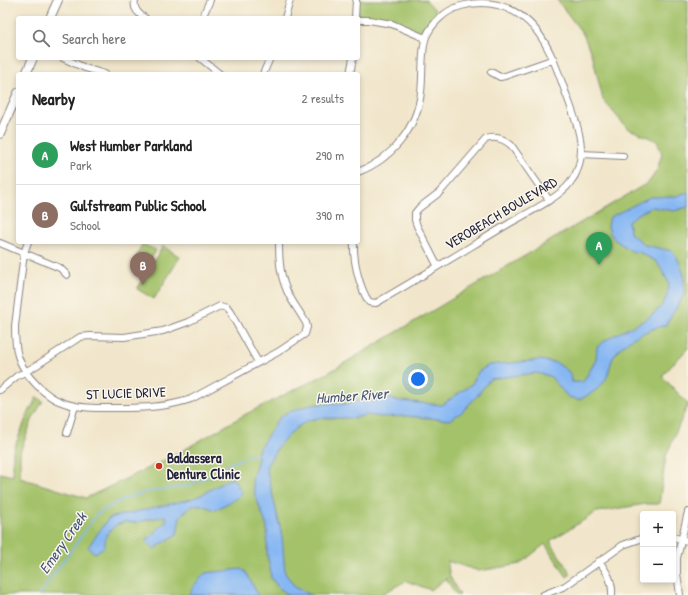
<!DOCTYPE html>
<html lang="en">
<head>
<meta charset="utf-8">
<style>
	:root { --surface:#fff; --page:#f6f6f6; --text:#222; --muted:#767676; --line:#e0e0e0; --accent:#c8321e }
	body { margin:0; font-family:"Patrick Hand",sans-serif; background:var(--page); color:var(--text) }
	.controls { position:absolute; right:12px; bottom:12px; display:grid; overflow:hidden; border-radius:4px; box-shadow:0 2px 6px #0003 }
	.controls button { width:36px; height:36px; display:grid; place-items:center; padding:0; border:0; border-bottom:1px solid var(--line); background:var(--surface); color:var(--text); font:20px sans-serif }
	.you { position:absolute; left:418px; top:379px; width:14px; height:14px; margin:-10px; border:3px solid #fff; border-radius:50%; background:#1a73e8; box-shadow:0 0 0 6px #1a73e833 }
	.badge { display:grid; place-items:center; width:26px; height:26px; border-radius:50%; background:var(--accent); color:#fff; font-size:13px; font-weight:700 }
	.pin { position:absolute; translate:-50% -33px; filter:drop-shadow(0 1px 2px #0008) }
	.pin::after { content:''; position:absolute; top:21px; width:14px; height:12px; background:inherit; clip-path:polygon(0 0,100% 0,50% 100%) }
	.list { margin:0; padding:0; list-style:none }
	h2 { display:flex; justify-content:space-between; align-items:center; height:52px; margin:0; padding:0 16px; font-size:17px }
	h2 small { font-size:13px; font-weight:400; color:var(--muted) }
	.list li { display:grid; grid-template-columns:26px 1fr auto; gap:12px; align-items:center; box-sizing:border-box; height:60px; padding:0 16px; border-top:1px solid var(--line) }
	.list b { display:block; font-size:15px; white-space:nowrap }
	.list p { margin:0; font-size:13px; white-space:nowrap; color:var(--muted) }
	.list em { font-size:13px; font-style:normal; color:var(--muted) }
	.icon { flex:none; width:22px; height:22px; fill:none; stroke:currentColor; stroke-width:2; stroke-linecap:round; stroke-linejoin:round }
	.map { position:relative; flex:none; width:688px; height:595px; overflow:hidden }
	.search { position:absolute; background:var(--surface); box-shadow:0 2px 6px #0003; left:16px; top:16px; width:344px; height:44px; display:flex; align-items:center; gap:10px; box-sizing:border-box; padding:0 14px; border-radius:4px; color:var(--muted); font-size:15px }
	.panel { position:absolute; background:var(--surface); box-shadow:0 2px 6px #0003; left:16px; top:72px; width:344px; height:172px; border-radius:4px }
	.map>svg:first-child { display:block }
	.green { fill:#a4c26a; stroke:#637252 }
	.water { fill:#87b7f3; stroke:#546c97 }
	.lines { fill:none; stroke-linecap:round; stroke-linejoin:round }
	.stream { stroke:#87b7f3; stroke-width:1.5 }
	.minor-casing { stroke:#8a8483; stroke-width:8 }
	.major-casing { stroke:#8a8483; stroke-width:10 }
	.minor { stroke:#fff; stroke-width:6 }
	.major { stroke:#fff; stroke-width:8 }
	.poi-dot { fill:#c8321e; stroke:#fbf7ec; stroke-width:1.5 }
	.labels { text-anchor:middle; stroke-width:3; stroke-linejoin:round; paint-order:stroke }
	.street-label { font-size:14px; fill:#22223b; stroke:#fbf7ec }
	.poi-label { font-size:14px; font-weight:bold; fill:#22223b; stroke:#fbf7ec; text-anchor:start }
	.water-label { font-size:15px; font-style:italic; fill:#45567b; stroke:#fbf7ec }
</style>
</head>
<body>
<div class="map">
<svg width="688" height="595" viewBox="0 0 688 595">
	<rect width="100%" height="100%" fill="#fbf7ec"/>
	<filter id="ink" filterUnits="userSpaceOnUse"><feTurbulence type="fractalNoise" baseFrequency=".025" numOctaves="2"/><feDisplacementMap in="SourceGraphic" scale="8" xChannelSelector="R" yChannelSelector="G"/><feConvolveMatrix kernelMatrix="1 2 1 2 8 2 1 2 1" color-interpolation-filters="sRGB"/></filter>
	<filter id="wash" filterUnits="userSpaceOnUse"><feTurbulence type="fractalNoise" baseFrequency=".012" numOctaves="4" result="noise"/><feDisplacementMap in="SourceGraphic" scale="16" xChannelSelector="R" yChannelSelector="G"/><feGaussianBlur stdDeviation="0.9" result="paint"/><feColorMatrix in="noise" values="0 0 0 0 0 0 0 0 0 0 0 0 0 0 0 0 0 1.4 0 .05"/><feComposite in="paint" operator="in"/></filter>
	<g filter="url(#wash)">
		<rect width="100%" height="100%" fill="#f1e6cb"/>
		<path class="green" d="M359,0H426L439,14L430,23L424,32L418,33L388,20L360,16L358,10Z
			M557,0H688V348L662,376L688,404L666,456L659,504H646L597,512L550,541L571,574L567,577L545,544L520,564L479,571L447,561L450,577L460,595H456L446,578L431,590L406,581L380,595H0V473L13,476V451L27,416L37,397L43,401L33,418L20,452V478L86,498L173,456L246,414L326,374L649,182L657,170L662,154L657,141L627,128L603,100L593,58L583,34Z
			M142,244L156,250L145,270L133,264Z
			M163,246L180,257L154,299L137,289Z"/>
		<path class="water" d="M688,192V207L674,211L652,207L636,215L628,222L631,234L645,245L672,251L678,259L684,275V295L666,325C646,330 625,339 614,356C610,362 610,370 607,377C601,389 590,394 579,400L568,397L550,376L536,373L490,379L477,396L462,412L449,420L406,416L381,417L367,415L353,418H318L307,421L296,428L279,445L266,467L282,535L285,573L295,587L311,595H289L279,588L271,578L270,568L267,555V527L255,495L252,480L258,458V450L278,419L286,413L306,406L317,404H345L357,401L390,399L401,401L442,405L472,384L478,372L489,365L540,360L557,363L569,372L572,382H583L596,360L597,347C600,345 603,342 606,340C624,328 657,320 666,298C668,293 668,288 669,283L657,262L639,252H633L615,240L610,233L608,226L610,217L650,197L676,196Z
			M231,478L235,481L242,493L239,497L215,510L202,505H194L184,512L180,517L177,534L154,549L146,541L167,520L165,516L133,523L125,522L116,525L107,534L104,547L95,553L88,547L108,519L113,517L191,499L201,495Z
			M241,569L246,572L258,595H190L192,588L205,573Z"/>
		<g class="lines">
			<path class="stream" d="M39,595L97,514L119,501L145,492L187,486L217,473L231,463L251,455L261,454"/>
		</g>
	</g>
	<g filter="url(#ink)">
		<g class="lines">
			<g class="minor-casing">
				<path id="minor" d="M135,0C133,8 138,14 145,18
					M202,18L210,0
					M285,18L290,0
					M355,18L356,0
					M358,20H369L392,24L425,38
					M63,58L85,68L105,74
					M200,58L220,74
					M491,72L500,77L505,76L554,59
					M263,74L270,58
					M350,74L353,58
					M581,154L623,156
					M28,242L24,253L15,326C15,337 15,346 18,356C24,375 45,397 64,403C82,409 100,408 118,408C143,408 168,407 191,399L278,352L305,334L307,327L306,323C301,314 295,306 290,297C280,279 279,261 279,242
					M354,242C353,260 359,287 369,302L376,303C421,277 465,250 510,223C526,214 560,197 570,183C592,155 576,121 565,91C552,55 540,17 498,5C485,2 475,2 461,6C446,10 432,23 426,37C421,49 423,78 421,92C417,128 392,159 358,172
					M0,243L60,268L67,275
					M437,265L417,226L415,220V213L419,208L440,192L486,139C495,136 503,138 511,145L549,200
					M0,390L17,376L34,367L80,337L90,336L124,337L163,331L188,322L220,306L227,308L230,312L258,362
					M67,433L75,406
					M673,537L688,541
					M599,561C607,572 613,581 612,595
					M543,595L565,586L623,545L643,538
					M680,595L677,573V558L688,512"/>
			</g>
			<g class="major-casing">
				<path id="major" d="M50,18L58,0
					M26,74L33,58
					M0,134L18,93"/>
			</g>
			<use href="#minor" class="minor"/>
			<use href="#major" class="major"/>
		</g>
	</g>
	<circle class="poi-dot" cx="159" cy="466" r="4"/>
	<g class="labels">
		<g class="street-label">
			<text transform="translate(501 213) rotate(-31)" y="5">VEROBEACH BOULEVARD</text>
			<text transform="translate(126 393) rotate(-2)" y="5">ST LUCIE DRIVE</text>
		</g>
		<g class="poi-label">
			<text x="167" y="463">Baldassera<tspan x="167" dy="16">Denture Clinic</tspan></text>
		</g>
		<g class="water-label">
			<text transform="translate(352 396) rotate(-4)" y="5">Humber River</text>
			<text transform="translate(63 543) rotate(-55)" y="5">Emery Creek</text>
		</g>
	</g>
</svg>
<div class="controls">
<button>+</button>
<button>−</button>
</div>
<div class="you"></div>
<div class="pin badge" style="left:599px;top:265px;background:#2e9e5b">A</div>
<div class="pin badge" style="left:143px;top:285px;background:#8d6e63">B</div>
<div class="search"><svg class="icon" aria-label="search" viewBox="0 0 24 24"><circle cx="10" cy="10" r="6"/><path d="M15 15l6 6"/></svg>Search here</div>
<section class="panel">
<h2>Nearby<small>2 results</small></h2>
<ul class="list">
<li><span class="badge" style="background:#2e9e5b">A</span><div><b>West Humber Parkland</b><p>Park</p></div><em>290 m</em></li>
<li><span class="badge" style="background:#8d6e63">B</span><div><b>Gulfstream Public School</b><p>School</p></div><em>390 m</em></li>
</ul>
</section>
</div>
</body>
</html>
